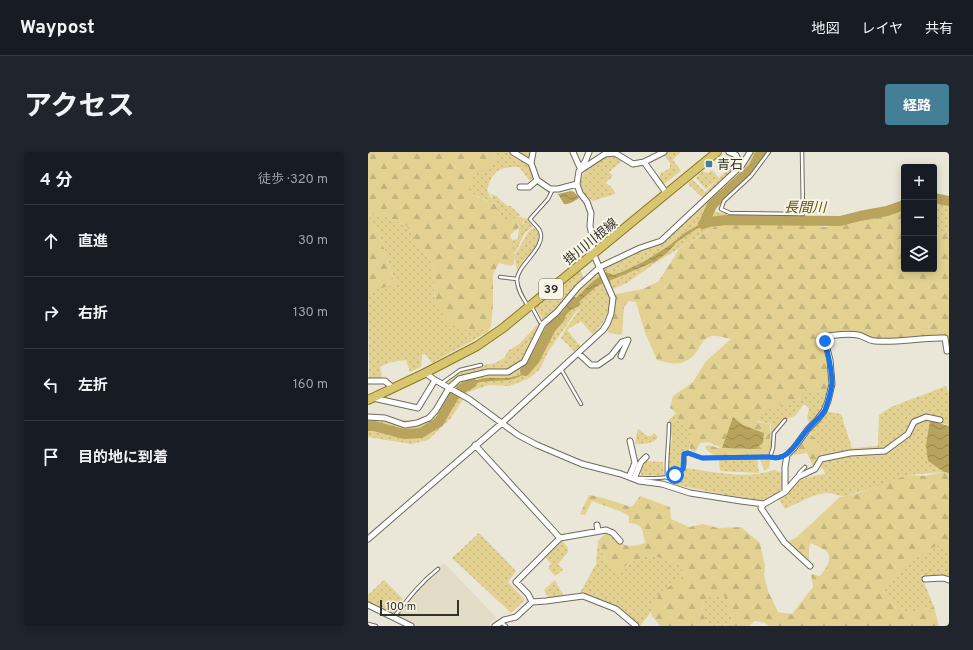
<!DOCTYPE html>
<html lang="ja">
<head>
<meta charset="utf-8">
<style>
	:root { --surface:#171b24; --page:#20242c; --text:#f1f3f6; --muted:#9ea1a6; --line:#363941; --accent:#438097 }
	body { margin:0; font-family:Overpass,"Noto Sans JP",sans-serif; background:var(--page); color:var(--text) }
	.controls { position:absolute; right:12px; top:12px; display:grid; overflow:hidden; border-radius:4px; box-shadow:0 2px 10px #0003 }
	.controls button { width:36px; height:36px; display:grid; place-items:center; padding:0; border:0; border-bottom:1px solid var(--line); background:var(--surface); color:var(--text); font:20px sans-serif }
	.scale { position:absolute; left:12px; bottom:10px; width:79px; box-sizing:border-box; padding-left:4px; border:2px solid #32312c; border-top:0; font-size:11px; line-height:14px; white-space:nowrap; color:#32312c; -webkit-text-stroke:3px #f8f4e6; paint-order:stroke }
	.stop { position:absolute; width:12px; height:12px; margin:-9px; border:3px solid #1a73e8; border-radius:50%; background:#fff }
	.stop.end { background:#1a73e8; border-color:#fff; box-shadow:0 1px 4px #0008 }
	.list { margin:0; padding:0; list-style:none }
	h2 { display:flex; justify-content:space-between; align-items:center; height:52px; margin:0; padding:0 16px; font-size:17px }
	h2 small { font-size:13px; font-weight:400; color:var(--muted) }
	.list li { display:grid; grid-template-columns:26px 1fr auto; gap:12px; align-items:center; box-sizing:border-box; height:72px; padding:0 16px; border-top:1px solid var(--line) }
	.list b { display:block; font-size:15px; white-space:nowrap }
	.list em { font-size:13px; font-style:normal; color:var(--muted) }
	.icon { flex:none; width:22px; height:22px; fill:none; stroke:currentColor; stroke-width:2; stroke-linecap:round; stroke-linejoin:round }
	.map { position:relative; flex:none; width:581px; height:474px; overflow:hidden; border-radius:4px }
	header { display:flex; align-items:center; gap:24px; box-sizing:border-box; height:56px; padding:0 20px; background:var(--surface); border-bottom:1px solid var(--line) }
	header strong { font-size:19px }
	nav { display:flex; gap:22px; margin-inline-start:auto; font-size:14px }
	.intro { display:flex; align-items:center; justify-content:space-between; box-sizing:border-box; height:96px; padding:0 24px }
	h1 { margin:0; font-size:28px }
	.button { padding:10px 18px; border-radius:4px; background:var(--accent); color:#fff; font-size:14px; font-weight:700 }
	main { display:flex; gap:24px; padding:0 24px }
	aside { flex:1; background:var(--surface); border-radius:4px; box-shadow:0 2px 10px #0003 }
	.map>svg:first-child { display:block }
	.built { fill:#e2dcc7 }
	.grass { fill:url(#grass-dots) }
	.forest { fill:url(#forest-firs) }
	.water { fill:url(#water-waves) }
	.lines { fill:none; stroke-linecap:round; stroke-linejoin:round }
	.river { stroke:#b8a45c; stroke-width:10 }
	.lane-casing { stroke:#6f6b5f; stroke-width:4.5 }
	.street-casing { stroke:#6f6b5f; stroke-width:7 }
	.primary-casing { stroke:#8c781a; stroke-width:10 }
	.lane { stroke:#fff; stroke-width:2.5 }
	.street { stroke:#fff; stroke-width:5 }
	.primary { stroke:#d7c570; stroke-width:8 }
	.route { stroke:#1a73e8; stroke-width:5 }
	.poi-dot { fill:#438097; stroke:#f8f4e6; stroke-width:1.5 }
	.labels { text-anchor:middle; stroke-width:4; stroke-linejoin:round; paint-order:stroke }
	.shield { fill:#f8f4e6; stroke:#6d6c64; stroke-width:1 }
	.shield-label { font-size:12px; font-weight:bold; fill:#32312c }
	.poi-label { font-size:13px; fill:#32312c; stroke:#f8f4e6; text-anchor:start }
	.street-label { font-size:13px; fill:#32312c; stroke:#f8f4e6 }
	.water-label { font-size:14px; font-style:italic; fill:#61531c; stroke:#f8f4e6 }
</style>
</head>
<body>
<header>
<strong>Waypost</strong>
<nav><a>地図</a><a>レイヤ</a><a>共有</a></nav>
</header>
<div class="intro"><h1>アクセス</h1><a class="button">経路</a></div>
<main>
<aside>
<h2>4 分<small>徒歩 · 320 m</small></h2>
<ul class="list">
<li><svg class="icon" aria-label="ahead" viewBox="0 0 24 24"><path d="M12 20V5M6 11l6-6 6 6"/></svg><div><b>直進</b></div><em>30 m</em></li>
<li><svg class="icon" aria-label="right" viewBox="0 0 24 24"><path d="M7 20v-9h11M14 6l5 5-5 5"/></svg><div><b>右折</b></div><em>130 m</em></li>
<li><svg class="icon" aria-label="left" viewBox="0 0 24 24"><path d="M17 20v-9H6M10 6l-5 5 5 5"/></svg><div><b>左折</b></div><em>160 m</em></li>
<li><svg class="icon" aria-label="arrive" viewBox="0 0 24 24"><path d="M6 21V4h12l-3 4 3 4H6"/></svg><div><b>目的地に到着</b></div></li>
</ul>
</aside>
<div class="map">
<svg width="581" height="474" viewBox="0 0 581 474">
	<defs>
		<pattern id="grass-dots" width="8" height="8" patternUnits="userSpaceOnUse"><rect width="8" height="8" fill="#e2d191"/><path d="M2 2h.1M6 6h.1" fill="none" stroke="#c2b47d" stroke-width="1.8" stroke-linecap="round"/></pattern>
		<pattern id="forest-firs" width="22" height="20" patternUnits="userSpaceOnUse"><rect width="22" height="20" fill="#e2d191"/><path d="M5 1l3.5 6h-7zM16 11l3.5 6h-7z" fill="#c2b47d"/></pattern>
		<pattern id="water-waves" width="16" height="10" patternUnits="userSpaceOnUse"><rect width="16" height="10" fill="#b8a45c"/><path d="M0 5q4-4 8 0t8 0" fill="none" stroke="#96864c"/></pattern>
	</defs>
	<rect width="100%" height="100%" fill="#eae7d9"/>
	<path class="built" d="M76,411L129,466L122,471L121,474H43L25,465L36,450L60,423Z"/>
	<path class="grass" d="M127,0H163C160,10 165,17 169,26L161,28L151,15C131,15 125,18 119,38L125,49L123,42L129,44L132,48L140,54H143L153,64L148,65L137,75L127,52L108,44L101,38L105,23L126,11Z
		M300,0H313L305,8L313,19L295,33L290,27L293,21L302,16V11L295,2Z
		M385,0H400L383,24L352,49L347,60L359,61L358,68L287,111L259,131L238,140L240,139C247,155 235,172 225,183L213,169L199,178L213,195L206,199L193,186L198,176L213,156L208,160L181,198L172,217L160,227L141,234L121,233L100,240L82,267L60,288L43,292L0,285V264L31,268H54L65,259L78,234L81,232L78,229L94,216L127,211L136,206L140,199L151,192L172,170L176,169L167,155L212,117L217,129L232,115L293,86L336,48L356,35L359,31L336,47L320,32L324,27L337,40L368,9L366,4L374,13Z
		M241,5H247L254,9L241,20L245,24L237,31C241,32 246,37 247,42L225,49C206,37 210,22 227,11C231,8 236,6 241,5Z
		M344,18L351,26L338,37L328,26L334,19L340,21Z
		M566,52H581V83L579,84L566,72Z
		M1,62L13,63L38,73L65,113L67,151L92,178L121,177L120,180L64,211L57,202L54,203L53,215L42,220L38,208C29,209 20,210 12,215L14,226H1L0,139L27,132L13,87Z
		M156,65L159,67L162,66L165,74L156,82L147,102L144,88L150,87L151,76L156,71Z
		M167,76C179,89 157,109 149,118L146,103C153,95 156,85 163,77Z
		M578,234L581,241V273L562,269L560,309L576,320L540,323L527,329L478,344C471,345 463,340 456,341C444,343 428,352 417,357L411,347C430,329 430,326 457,322L461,327L452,313L455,300L440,277L443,274L439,266L441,257L438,253H435L428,263L416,269L407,280L405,297L402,291L403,272L389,269V264L404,255L431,247L437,237L461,241L456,259L473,262L484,296L510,294L511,263L523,255Z
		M308,261L307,267L322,278C322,284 323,292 321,298C319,307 311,320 301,322L299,314L304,286L300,269Z
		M271,277L279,284H283L286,281L289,284V287C282,292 276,292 267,292L269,280Z
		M389,307L391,321L352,319L351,308Z
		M279,309L295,310L296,324L274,323L273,322L274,312Z
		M318,316C347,320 378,328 406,318L417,322V340L400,349L363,344L309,333L300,327L309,325Z
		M111,381L148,419L140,430L157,448L143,461L84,406Z
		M193,389H194L199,394L200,400L190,412L195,418L187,424L180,416L183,412L177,405Z
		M230,389L237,408L249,420L263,410L283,403L311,412L318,425L291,442L283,460L272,474H268L259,466L227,445L212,441L228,412Z
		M570,393L581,396V428L553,423L566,455L534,463L515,440L537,412Z
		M16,428L35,447L25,463L0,451V443Z
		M187,428L195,443L191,445L181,447L176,438Z
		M344,443H356L364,468L362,474H340L334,460L336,448Z"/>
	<path class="forest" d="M0,0H127L126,11L106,23L101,38L109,45L127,52L137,74L148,65H154L156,68L154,73L142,83L146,94V112L143,114L131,111L125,122V153L123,174L121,177L92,178L80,170L67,151L65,113L38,73L13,63L1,62L13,87L27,133L0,139Z
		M536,56V117H566V72L579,84L581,83V191L577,186L505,189L494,184L459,183L463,225L461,241L437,237L431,247L404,255L390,264L389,270L402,272V290L404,295L401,316L396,319L391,304C376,305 346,311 337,295L340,293L350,296L387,297L395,291L396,281L375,273L365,265L354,296L340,290L332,291L327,301L322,297V278L307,267L308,261L302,256L305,244L325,230L338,209L363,187C357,186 349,183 344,184C333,187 333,195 327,202C316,215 303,212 289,208L276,178L268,150L261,149L256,155L254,183L242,181L237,178L243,163L248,142L275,137L291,129L311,97L358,68L404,69L458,75L517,63Z
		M440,280L448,287L455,300L445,314L439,301L426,303V296Z
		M576,320L581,321V396L570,393L537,412L515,440L534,462L566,455L571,474H401L397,471L387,469L381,474H362L364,468L356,444L344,443L336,448L334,460L340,474H292L284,464L283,460L292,440L318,425L311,412L283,403L263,410L249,420L238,409L230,389L237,382C257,388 251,399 277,391C274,378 276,372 261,371V364L254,360L224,349L217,363L212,362L221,343C236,345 249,351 264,355L272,344L302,355L303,367L321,375L335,372L350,376L373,375L392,391L397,415L396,423L400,439L410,460L424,462L445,435L443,422L452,424C457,418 466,406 458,399C455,396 448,394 443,391L441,395V412L418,391L429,385L472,345L488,342L540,323L557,324Z"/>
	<path class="water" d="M203,39L206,40L211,46C207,49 200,53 196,52L190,42Z
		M340,68H350L328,77L309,90L299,101L288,109L229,134L211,150L213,152L203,158L185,176H181C185,168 193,163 198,155C201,151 202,148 205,144L208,146L224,130L238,120L245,123L254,120L277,109L302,93L318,80Z
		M176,189C172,197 168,207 163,214C147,239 114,220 95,238L88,234L92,232L118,226H141L152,223L164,209Z
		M365,265L375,273L396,281L395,291L387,297L354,296Z
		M562,269L581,274V321L576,320L560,309L558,293Z"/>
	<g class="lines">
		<path class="river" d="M566,46L581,49
			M336,71L344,53L385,16L393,0
			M335,72L341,70L358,68L472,69L492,64L519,59L536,53
			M157,219L167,207L183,176L192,166
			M0,274H6L36,282L53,281L71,270L86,244L95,236L104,231"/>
		<g class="lane-casing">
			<path id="lane" d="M401,0L383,24L356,49L353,57L362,61L435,62L434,0
				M132,125L149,127
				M160,154C155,146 150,139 149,129C148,113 179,96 172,79C170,75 165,71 162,67L180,47L185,37
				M164,155L172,170
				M193,217L213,252
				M74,231L92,218L113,213
				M402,305L408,306L419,303
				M430,324L431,321L437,315
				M268,326C279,326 312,329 316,314C317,311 316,306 316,302L320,301L334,306L402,305L405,296L406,281L417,268
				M299,326C298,308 301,290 301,272
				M26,465C40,447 52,431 70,417
				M133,470L138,474
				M0,472L8,474"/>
		</g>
		<g class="street-casing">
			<path id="street" d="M205,0L213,18
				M361,0L368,3L373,14
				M276,10L299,42
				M163,11L165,0
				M212,15L217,10L221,0
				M209,32L211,19L237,2L247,1L265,12L276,10L296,0
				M152,35H161L169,28
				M210,201L223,213H230L243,204L254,190L260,188L253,204
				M57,221L67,228L101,247L150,283L169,293L214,312L253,322L271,329L294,332L322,341L373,349L396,352L417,340V315L419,303L426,296L440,277L449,268L456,259L460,249L464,232L462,208L457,189L459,184C470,183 479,181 490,183C496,184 501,189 507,189C530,191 554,185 577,186L579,199
				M0,229H17L25,236
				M5,246L50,256L67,228
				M0,265L17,266L37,273L49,271L61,266L68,258L81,236L91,227L120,220H140L156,210L175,172L189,160L210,135L232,115L272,96L293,89L374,13L382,0
				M107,293L192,386L148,430L160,442L164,450
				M261,325L267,311L262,289
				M266,327L273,310L278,305
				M417,340L430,325L447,317L453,307L482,301L517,299L540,282L546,270L558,265L572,268
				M396,352L393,356L416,390L442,414
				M229,373L230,379
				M192,386L238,378L245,381L252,389
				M0,387L134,271L235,178L239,172L243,162L245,146L225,101L224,84L222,74L223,61L219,50L212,41L209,32L190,37H182L169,28L163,11L145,0
				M557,427L575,426L581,428
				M0,453L43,474
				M127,474L136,468L148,465L164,450L178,449L215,444L248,457L268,474"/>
		</g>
		<g class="primary-casing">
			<path id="primary" d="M0,248L57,221L109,194L135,176L349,0"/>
		</g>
		<use href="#lane" class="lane"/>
		<use href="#street" class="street"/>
		<use href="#primary" class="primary"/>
	</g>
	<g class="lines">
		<path class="route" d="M307,323L315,317L316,302L320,301L334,306L402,305C422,310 430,287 441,276C446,270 453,265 457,258C460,250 463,239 464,231C464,217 460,202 457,189"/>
	</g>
	<rect class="poi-dot" x="337" y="8" width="8" height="8" rx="2"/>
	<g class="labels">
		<rect class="shield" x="171" y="127" width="24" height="20" rx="3"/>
		<g class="shield-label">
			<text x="183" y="141">39</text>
		</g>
		<g class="poi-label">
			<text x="349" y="17">青石</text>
		</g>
		<g class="street-label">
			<text transform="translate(222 89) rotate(-39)" y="5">掛川川根線</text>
		</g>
		<g class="water-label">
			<text transform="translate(437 55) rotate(1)" y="5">長間川</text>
		</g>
	</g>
</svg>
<div class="controls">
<button>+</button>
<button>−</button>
<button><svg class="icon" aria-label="layers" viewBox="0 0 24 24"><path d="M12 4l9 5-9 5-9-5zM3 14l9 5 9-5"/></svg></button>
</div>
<div class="scale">100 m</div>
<div class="stop" style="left:307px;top:323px"></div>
<div class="stop end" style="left:457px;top:189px"></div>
</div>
</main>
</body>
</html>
